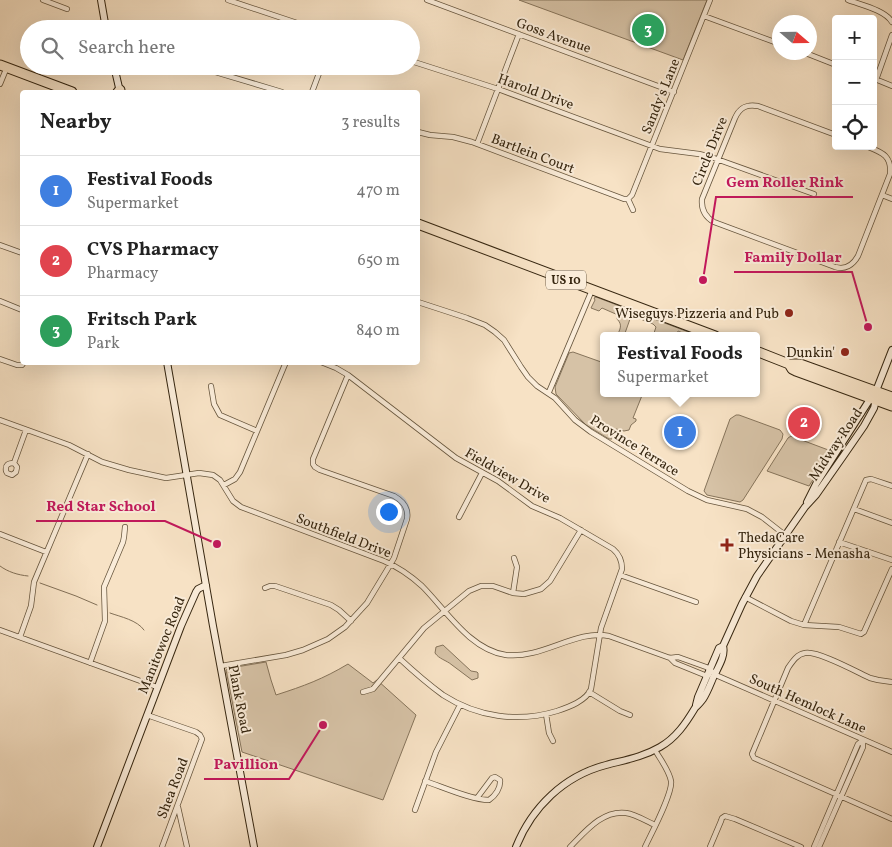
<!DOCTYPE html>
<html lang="en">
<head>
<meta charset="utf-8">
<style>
	:root { --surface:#fff; --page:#f2f2f2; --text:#222; --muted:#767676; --line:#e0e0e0; --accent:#8f2418 }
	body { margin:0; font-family:Vollkorn,serif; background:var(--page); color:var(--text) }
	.controls { position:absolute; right:15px; top:15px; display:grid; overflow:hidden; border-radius:5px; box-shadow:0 5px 20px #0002 }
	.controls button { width:45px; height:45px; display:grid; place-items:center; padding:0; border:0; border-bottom:1px solid var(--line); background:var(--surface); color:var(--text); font:25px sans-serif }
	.compass { position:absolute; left:772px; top:15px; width:45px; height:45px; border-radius:50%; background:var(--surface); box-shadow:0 5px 20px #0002; rotate:110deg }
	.you { position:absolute; left:388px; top:511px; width:18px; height:18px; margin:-12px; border:4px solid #fff; border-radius:50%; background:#1a73e8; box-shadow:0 0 0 8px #1a73e833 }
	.badge { display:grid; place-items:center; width:32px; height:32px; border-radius:50%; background:var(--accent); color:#fff; font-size:16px; font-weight:700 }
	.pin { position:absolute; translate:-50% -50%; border:2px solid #fff; box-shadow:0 1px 5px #0006 }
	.popup { position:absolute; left:600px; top:332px; width:160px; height:65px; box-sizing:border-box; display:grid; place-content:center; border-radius:5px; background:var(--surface); filter:drop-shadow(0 1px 4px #0005); font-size:16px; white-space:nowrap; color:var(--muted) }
	.popup b { font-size:19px; color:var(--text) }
	.popup::after { content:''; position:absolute; left:50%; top:100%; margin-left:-10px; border:10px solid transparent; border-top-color:var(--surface) }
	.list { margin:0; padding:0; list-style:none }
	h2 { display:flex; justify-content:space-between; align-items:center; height:65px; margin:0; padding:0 20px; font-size:21px }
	h2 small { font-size:16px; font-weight:400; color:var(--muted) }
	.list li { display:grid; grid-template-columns:32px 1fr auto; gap:15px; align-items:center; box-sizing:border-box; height:70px; padding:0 20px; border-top:1px solid var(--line) }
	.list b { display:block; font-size:19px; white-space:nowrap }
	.list p { margin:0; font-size:16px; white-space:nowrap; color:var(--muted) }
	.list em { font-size:16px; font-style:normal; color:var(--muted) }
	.icon { flex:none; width:28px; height:28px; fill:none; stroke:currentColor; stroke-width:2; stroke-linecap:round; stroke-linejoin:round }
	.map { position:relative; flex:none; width:892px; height:847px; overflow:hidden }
	.search { position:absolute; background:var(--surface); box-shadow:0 5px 20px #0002; left:20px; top:20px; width:400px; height:55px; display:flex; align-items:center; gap:12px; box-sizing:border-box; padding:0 18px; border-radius:28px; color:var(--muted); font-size:19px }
	.panel { position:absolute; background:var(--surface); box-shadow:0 5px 20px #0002; left:20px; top:90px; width:400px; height:275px; border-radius:5px }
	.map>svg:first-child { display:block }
	.green { fill:#d6c2a6; stroke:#86745b }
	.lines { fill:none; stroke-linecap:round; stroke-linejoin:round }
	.stream { stroke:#827057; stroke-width:1 }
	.street-casing { stroke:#66553d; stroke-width:6 }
	.secondary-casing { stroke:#362610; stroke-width:8 }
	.highway-casing { stroke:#362610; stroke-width:11 }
	.street { stroke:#faecd9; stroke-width:4.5 }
	.secondary { stroke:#faecd9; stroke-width:6 }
	.highway { stroke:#f7e2c5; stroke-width:9 }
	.poi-dot { fill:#8f2418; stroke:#faecd9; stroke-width:2 }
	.labels { text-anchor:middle; stroke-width:4; stroke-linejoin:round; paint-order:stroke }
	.shield { fill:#faecd9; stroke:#71614c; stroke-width:1 }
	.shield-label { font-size:12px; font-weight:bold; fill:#362610 }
	.street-label { font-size:14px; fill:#362610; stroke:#faecd9 }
	.poi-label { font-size:14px; fill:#362610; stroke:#faecd9; text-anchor:end }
	.leader { fill:none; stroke:#c2185b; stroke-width:2 }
	.callout-dot { fill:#c2185b; stroke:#faecd9; stroke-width:2 }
	.callout-label { font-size:15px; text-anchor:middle; font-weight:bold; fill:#c2185b; stroke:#faecd9; stroke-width:4; stroke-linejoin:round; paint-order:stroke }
</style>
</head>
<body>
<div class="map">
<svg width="892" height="847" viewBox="0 0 892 847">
	<rect width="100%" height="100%" fill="#f7e2c5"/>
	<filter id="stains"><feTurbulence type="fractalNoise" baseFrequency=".004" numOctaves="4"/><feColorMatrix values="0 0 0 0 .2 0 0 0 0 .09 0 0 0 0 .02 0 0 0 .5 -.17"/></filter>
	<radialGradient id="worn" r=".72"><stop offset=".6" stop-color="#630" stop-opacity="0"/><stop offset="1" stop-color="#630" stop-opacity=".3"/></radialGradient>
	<path class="green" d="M519,0H707L683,60Z
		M596,297L699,336H690L678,331L676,336H653L656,327L653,324L633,316L630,319L624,336H617C620,329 623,325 617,319L618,315L602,308L599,311L591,308L595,300L594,298Z
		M573,352L604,363V393H643L633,418L636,419V421L631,425L629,430L624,431L616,429L612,439H609L586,425L556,394L555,387L569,353Z
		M736,415H739L780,430L783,434L782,439L743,500L740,502L707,495L704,491L730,419Z
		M791,436L831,451L809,486L767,471L788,438Z
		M443,645L471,671L477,672L478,673V678L472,680C465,675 459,670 452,665C446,660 439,659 435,653L436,647Z
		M266,662L271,680L276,695C304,686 323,679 348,664L373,683L377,680L416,715L383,800L242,752L226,670L230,668Z"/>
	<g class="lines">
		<path class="stream" d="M0,566C8,572 18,575 28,576
			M40,583L76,596L97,605
			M110,613C121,617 137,620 144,630"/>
		<g class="street-casing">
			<path id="street" d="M43,0L67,9
				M228,0L315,29
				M427,0L674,92
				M848,0C861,5 885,10 892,22
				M704,16L780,44
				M803,52L836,65
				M411,61L498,89L660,149L699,154L711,157L814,194
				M195,66L282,92
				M875,79L892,86
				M876,80L892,35
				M0,84L7,67
				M312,92L321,68
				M418,132L430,135L453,137L472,142L624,199H628
				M836,135L758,106C747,104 740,107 735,118L702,199C701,210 705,217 714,222L835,267C845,270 853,265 858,256L890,174C892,155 881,152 866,146
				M477,144L519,34
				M882,195L892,199
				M628,199L632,195L710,0
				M628,199L633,210
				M0,245L22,253
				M0,301L22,310
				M418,302L467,318L485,325L495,332L504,340L521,367L528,377L537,386L555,398L575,420L591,432L688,491L707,500L747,509L762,517L785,535
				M0,359L17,365H22L24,362
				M321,362L336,368L348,375L456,458L498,481L532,506L560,518L613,549C619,554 622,560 622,569L601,628L591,689C586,701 569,707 557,711C518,723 477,717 443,695C428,684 413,671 399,658
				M211,386L214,404L220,415L257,431
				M549,392L592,290
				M0,420L69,445L102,462L129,470L166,478L199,473L213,475L220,480L233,501L241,507L384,561C398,567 411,576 422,586C446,610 470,650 506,655C543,659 576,629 609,636L670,658L678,657L706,667L710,669L714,674L718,676L892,752
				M14,463L17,467L16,472L12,475L7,473L6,471C5,465 8,463 14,463L26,430
				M224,485L235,479L240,472L286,362
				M854,509L892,523
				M459,517L482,473
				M0,534L46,552
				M839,542L892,560
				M620,575L696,602
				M265,588L270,586H275L331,605L339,610L351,621
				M513,593L517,567L514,558
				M745,597L791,621L804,625L839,627L861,634L864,632L892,569
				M804,625L866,480L871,479L892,486
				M0,630L157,687
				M20,637L31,606L34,582L88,454
				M670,658L675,663L707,676L709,675
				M90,663L105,621L104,587L123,542L124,537L125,527
				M221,666L286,655L303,650L328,639L345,627L367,603L387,570L394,558L407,519C409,508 403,501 394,496L320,470L315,467L313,464V459L348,375
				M892,682L878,680L870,678C857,672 817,650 805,653C797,654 792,662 788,668L752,754L754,758L892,819
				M363,692L373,689L424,628L469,591L481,586H493L513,593L524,594L541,589L550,581L581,530
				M589,692L620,711L630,715
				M546,714L549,733L553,741
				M147,715L196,732L200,735L202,739L162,847
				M425,781C443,787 472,800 489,800C495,796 501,788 500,780L495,777L492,778L477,798
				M178,807L187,847
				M415,810L436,752L460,705
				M570,847C585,832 602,810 626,813C635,814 646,821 655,825
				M645,847C651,834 673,793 671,781C669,770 660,759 655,750
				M710,847L721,821L722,818L725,816L735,819L801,847
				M814,847L858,744L863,740
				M819,847L863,747V740"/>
		</g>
		<g class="secondary-casing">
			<path id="secondary" d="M101,0L106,29
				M114,66L120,92
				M167,362L213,626L254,847
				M807,502L816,484L872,396
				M696,705L698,697L719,648L723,646
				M97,847L181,626L196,592L198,589L206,585
				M516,847C532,807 564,776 606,765C625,760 643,757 660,747C676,738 686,723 695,708C698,705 701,702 703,699C707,693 710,685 713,678C717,669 726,656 723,646L742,604L757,576L805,507L816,495L844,455L864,426L874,408L876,400V391L892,350"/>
		</g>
		<g class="highway-casing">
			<path id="highway" d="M0,65L72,92
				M118,92L120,90
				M418,224L715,336
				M756,351L789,364H800L892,397
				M789,364L792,369L796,371L892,406"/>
		</g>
		<use href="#street" class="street"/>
		<use href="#secondary" class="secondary"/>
		<use href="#highway" class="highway"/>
	</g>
	<g class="poi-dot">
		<circle cx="789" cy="313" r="5"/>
		<circle cx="845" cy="352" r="5"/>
		<path d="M724.5 537.5h5v5h5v5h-5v5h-5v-5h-5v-5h5z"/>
	</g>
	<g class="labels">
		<rect class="shield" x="546" y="270.5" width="40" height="19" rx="4"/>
		<g class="shield-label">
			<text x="566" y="284">US 10</text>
		</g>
		<g class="street-label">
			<text transform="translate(554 35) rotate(20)" y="5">Goss Avenue</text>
			<text transform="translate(536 91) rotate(20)" y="5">Harold Drive</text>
			<text transform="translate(660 96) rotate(-68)" y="5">Sandy's Lane</text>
			<text transform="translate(709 151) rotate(-68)" y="5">Circle Drive</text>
			<text transform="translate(533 153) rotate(21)" y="5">Bartlein Court</text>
			<text transform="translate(835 444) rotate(-56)" y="5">Midway Road</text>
			<text transform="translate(635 445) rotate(32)" y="5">Province Terrace</text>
			<text transform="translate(508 475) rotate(30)" y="5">Fieldview Drive</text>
			<text transform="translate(344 535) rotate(21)" y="5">Southfield Drive</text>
			<text transform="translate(161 645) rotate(-68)" y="5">Manitowoc Road</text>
			<text transform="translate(240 699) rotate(79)" y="5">Plank Road</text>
			<text transform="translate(808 703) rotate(24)" y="5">South Hemlock Lane</text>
			<text transform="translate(172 788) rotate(-69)" y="5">Shea Road</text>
		</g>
		<g class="poi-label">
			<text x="779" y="318">Wiseguys Pizzeria and Pub</text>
			<text x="835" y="357">Dunkin'</text>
			<text x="738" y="542" text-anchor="start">ThedaCare<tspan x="738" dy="16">Physicians - Menasha</tspan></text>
		</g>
	</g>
	<path class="leader" d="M703 280L716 197H853M868 327L852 272H734M217 544L165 521H36M323 725L289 779H204"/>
	<g class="callout-dot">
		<circle cx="703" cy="280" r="5"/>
		<circle cx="868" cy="327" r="5"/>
		<circle cx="217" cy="544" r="5"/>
		<circle cx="323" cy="725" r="5"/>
	</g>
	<g class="callout-label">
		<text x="785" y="187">Gem Roller Rink</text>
		<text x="793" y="262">Family Dollar</text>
		<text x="101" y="511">Red Star School</text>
		<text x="246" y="769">Pavillion</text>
	</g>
	<rect width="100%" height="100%" filter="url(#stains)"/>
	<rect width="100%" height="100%" fill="url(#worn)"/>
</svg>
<div class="controls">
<button>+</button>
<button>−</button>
<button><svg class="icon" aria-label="locate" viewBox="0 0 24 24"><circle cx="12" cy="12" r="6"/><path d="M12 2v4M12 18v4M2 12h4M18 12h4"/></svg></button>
</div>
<svg class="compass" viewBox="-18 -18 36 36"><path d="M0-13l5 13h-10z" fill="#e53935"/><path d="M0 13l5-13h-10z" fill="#767676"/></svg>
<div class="you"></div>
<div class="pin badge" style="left:680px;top:432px;background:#3f7fe0">1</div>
<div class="popup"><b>Festival Foods</b>Supermarket</div>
<div class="pin badge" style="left:804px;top:423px;background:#e0444e">2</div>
<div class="pin badge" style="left:648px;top:30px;background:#2e9e5b">3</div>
<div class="search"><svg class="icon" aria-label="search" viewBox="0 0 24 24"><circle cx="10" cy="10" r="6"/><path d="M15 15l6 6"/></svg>Search here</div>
<section class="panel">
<h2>Nearby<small>3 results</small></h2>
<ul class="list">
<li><span class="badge" style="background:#3f7fe0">1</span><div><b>Festival Foods</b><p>Supermarket</p></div><em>470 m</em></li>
<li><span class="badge" style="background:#e0444e">2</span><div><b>CVS Pharmacy</b><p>Pharmacy</p></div><em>650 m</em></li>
<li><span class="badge" style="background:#2e9e5b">3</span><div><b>Fritsch Park</b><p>Park</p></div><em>840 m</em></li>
</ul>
</section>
</div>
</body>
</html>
